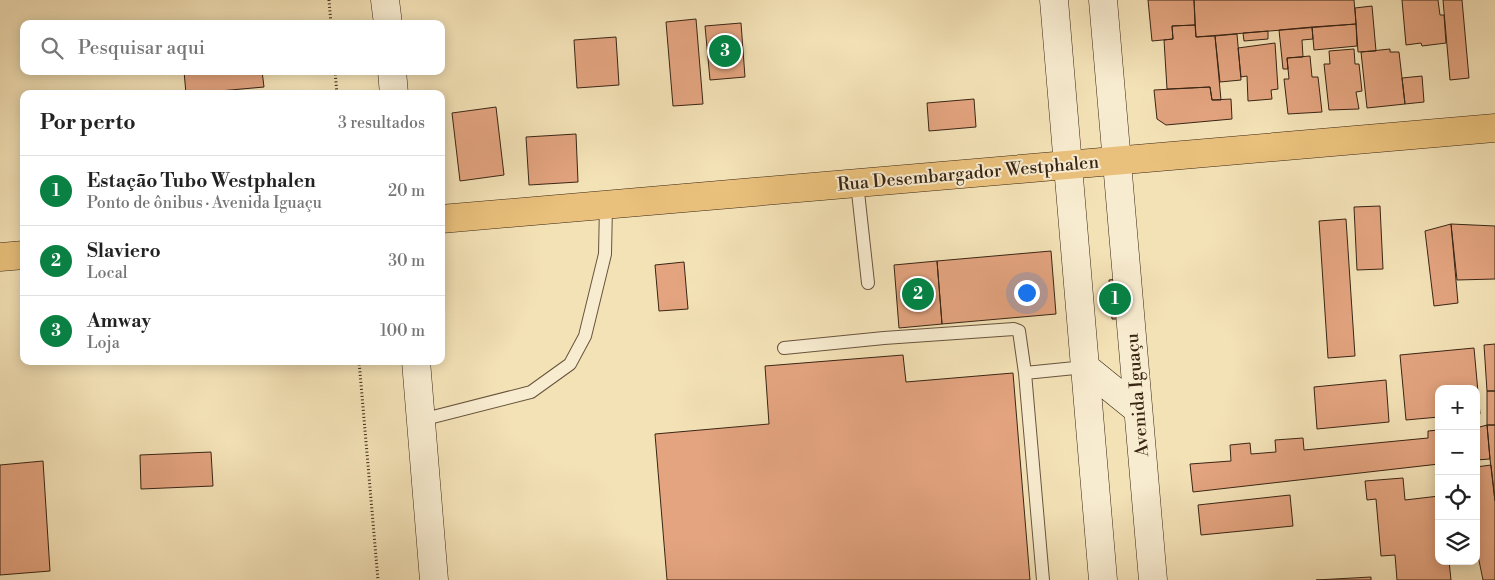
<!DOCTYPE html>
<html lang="pt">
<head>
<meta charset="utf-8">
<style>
	:root { --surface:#fff; --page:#f2f2f2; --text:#222; --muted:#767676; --line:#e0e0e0; --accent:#0b8043 }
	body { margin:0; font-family:"Libre Bodoni",serif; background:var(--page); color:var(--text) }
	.controls { position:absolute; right:15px; bottom:15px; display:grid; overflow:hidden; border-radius:10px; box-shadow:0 2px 12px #0003 }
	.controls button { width:45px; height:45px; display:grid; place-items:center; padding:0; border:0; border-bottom:1px solid var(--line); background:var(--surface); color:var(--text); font:25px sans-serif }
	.you { position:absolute; left:1026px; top:292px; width:18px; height:18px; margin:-12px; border:4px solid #fff; border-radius:50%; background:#1a73e8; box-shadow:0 0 0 8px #1a73e833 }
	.badge { display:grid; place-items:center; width:32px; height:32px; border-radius:50%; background:var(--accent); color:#fff; font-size:16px; font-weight:700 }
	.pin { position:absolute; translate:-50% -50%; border:2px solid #fff; box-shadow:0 1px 5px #0006 }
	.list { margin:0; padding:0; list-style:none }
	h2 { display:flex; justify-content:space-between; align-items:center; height:65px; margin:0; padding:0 20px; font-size:21px }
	h2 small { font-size:16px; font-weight:400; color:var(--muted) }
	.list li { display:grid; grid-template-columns:32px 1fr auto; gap:15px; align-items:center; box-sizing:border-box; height:70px; padding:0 20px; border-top:1px solid var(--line) }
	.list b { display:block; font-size:19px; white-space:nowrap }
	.list p { margin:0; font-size:16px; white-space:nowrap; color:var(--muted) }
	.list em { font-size:16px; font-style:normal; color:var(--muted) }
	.icon { flex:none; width:28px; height:28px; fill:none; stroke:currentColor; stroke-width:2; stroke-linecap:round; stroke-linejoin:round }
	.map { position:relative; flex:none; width:1495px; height:580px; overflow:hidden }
	.search { position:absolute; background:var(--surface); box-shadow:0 2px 12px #0003; left:20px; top:20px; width:425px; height:55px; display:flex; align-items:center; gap:12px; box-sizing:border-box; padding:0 18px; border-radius:10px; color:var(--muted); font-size:19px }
	.panel { position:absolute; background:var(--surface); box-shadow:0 2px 12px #0003; left:20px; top:90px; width:425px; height:275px; border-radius:10px }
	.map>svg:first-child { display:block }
	.building { fill:#e3a47f; stroke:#392514 }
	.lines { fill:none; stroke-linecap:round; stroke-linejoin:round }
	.service-casing { stroke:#68543d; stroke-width:14 }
	.secondary-casing { stroke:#392514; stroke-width:29 }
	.primary-casing { stroke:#392514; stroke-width:29 }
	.path { stroke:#392514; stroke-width:3; stroke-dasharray:1 2.5; stroke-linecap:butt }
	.service { stroke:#f8ecd0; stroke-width:12 }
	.secondary { stroke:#f8ecd0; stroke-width:28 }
	.primary { stroke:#eac17c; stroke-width:28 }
	.labels { text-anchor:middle; stroke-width:4; stroke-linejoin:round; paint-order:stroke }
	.street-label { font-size:18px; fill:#392514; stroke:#f8ecd0 }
</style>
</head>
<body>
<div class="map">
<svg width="1495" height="580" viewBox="0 0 1495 580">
	<rect width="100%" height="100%" fill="#f4e2b7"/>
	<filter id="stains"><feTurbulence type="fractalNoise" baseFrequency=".004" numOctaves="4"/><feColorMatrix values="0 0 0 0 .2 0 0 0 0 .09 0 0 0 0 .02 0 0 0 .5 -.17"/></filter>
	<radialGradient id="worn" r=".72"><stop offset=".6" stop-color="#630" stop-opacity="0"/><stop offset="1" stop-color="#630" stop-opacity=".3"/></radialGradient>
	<path class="building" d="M1148,0H1194L1195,25L1172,26L1173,39L1152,41Z
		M1194,0H1354L1356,24L1196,37Z
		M1402,0H1438L1440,15H1444L1446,43L1422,46L1421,43L1406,45Z
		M1443,0H1462L1469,78L1450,80Z
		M1372,6L1376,51L1358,52L1355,8Z
		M696,19L703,104L673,106L666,22Z
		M741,23L745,77L710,80L705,26Z
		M1356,24L1357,46L1314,50L1312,27Z
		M1195,25L1196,37L1215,36L1221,100H1212L1210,87L1167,89L1164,40L1173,39L1172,26Z
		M1312,27L1313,39L1302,40L1303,57L1287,58L1288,69H1283L1279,30Z
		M1268,31V39L1244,41L1243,33Z
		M1237,34L1241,80L1220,82L1215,36Z
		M616,37L619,85L577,88L574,40Z
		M1275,43L1278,89L1271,90L1272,99L1248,101L1247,76L1241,77L1238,48Z
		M1354,49L1355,64H1359L1362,91L1356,92L1359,109L1329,110L1324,64H1330L1329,51Z
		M1390,49V52H1399L1405,104L1367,108L1361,52Z
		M1310,56L1312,77H1318L1322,112L1288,114L1284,79H1289L1287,58Z
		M184,71H262L264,87L186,94Z
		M1422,76L1424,102L1405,104L1402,78Z
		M1210,87L1212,100L1231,99L1232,119L1166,125L1157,119L1154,90Z
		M974,99L976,127L929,131L927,103Z
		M496,107L504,175L460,181L452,113Z
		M576,134L578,182L529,185L526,137Z
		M1380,206L1383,269L1357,270L1354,207Z
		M1346,219L1355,356L1328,358L1319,221Z
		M1451,224L1458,303L1434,306L1425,231Z
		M1451,224L1495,226V279L1457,280Z
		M1051,251L1056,314L942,324L937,261Z
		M937,261L942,324L899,328L894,265Z
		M684,262L688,309L659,311L655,265Z
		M1118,279L1121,319H1112L1109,280Z
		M1495,344V391H1487L1484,345Z
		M1474,348L1480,414H1476V389H1439V417L1406,420L1400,355Z
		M903,355L906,382L1013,373L1030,580H667L655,434L769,424L765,366Z
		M1386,380L1389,422L1317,429L1314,387Z
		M1487,391H1495V425H1487Z
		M1487,425L1490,459L1476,460V428Z
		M1487,425H1495V501L1490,459Z
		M1439,430V464L1193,492L1190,464L1231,461L1230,445L1250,443L1251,454L1276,452L1275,440L1303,438L1304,450L1428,438V431Z
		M211,452L213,486L141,489L140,455Z
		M43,461L50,571L0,575V465Z
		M1491,465L1495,501V580H1483L1476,546V467Z
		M1403,478L1405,500L1439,496V561H1449L1451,580H1397L1395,555L1381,556L1376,499L1367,500L1365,481Z
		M1290,495L1293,526L1201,535L1198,505Z
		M1371,577V580H1316Z"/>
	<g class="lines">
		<g class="service-casing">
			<path id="service" d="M857,183L868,283
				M784,348L884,338L1014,329L1019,331L1025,373L1043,580
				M1025,373L1085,367
				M421,420L531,392L570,364L585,336L605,254L606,205"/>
		</g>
		<g class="secondary-casing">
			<path id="secondary" d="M385,0L388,24
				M1054,0L1103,580
				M1103,0L1153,580
				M392,71L394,94
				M416,361L434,580
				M1085,367L1138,410"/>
		</g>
		<g class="primary-casing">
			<path id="primary" d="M441,219L1495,128
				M0,257L24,255"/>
		</g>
		<path class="path" d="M329,0L331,24
			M335,71L337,94
			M359,361L378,580"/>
		<use href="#service" class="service"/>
		<use href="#secondary" class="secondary"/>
		<use href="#primary" class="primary"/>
	</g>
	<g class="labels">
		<g class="street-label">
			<text transform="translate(968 173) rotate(-5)" y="6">Rua Desembargador Westphalen</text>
			<text transform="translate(1137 395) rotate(-95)" y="6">Avenida Iguaçu</text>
		</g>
	</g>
	<rect width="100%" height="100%" filter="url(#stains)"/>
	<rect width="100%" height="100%" fill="url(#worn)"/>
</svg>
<div class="controls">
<button>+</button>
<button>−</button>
<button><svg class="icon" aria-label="locate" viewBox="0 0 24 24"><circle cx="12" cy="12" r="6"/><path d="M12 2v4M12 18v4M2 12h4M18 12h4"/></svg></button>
<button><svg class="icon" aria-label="layers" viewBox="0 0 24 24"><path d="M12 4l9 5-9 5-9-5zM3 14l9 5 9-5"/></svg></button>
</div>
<div class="you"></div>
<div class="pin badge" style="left:1115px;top:299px">1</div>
<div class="pin badge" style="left:918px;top:294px">2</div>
<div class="pin badge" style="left:725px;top:51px">3</div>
<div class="search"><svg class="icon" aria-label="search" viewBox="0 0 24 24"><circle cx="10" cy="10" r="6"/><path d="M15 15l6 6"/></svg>Pesquisar aqui</div>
<section class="panel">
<h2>Por perto<small>3 resultados</small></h2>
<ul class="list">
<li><span class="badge">1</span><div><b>Estação Tubo Westphalen</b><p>Ponto de ônibus · Avenida Iguaçu</p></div><em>20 m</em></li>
<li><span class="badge">2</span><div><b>Slaviero</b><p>Local</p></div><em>30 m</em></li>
<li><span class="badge">3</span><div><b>Amway</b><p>Loja</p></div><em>100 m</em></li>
</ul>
</section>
</div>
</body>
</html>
